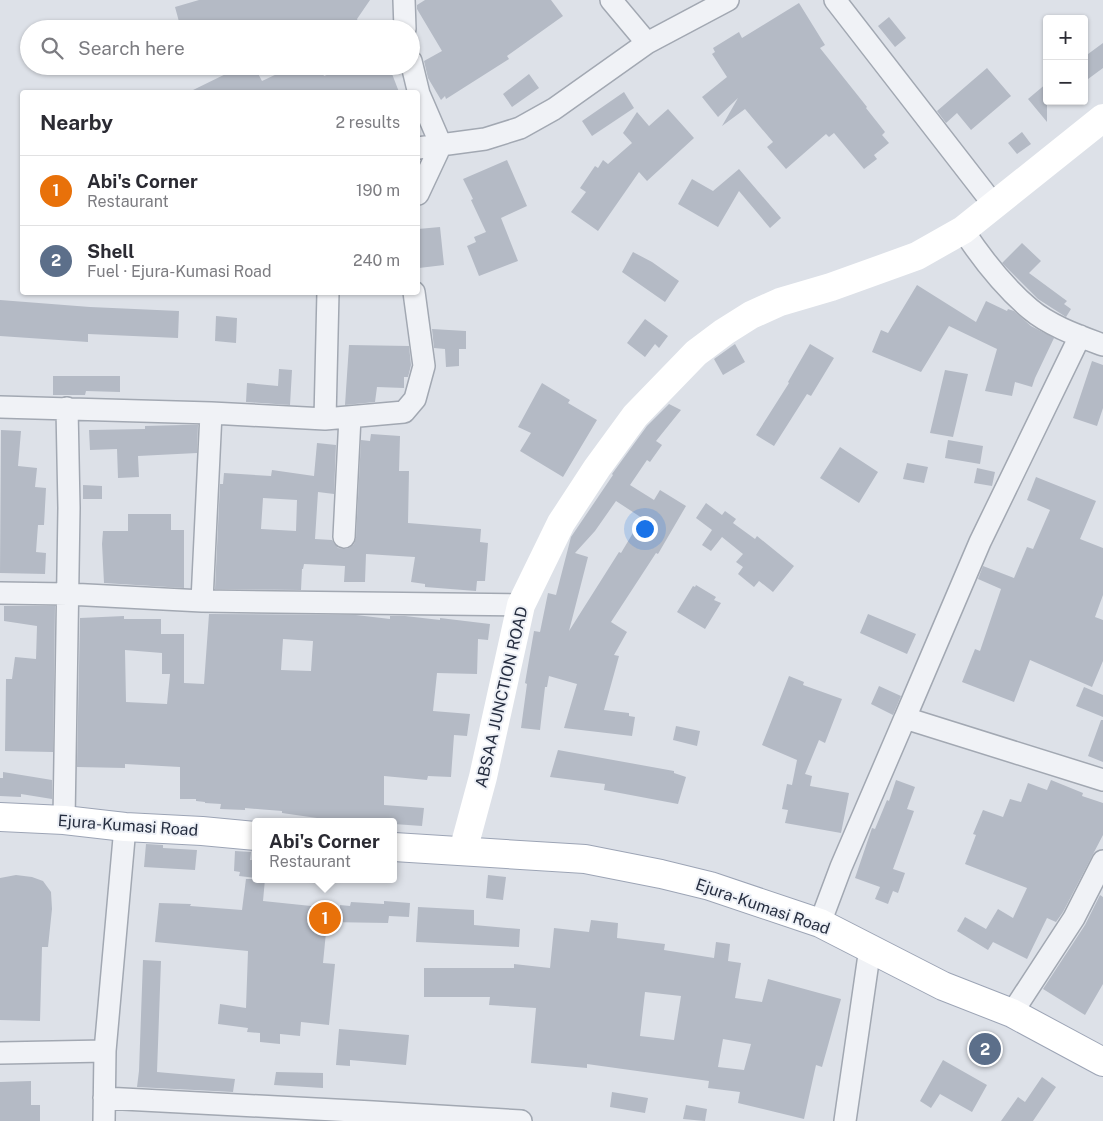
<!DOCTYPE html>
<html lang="en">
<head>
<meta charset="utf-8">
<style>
	:root { --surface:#fff; --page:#f2f2f3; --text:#2b2b33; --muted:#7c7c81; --line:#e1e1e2; --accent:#b45309 }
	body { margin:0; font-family:"Public Sans",sans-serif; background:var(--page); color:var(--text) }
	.controls { position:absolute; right:15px; top:15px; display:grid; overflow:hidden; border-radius:5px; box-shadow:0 1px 4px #0004 }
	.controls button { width:45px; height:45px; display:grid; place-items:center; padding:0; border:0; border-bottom:1px solid var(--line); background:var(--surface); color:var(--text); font:25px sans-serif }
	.you { position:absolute; left:644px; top:528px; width:18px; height:18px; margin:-12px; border:4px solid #fff; border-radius:50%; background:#1a73e8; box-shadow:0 0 0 8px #1a73e833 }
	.badge { display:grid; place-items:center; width:32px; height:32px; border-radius:50%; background:var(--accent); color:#fff; font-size:16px; font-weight:700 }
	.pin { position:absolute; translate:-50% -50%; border:2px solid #fff; box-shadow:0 1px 5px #0006 }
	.popup { position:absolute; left:252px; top:818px; width:145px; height:65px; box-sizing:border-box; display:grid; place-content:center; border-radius:5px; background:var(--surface); filter:drop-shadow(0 1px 4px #0005); font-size:16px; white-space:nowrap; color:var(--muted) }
	.popup b { font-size:19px; color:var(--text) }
	.popup::after { content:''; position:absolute; left:50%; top:100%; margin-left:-10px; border:10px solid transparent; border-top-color:var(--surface) }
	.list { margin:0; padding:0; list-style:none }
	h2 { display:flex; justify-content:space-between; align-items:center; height:65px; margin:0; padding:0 20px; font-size:21px }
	h2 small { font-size:16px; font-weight:400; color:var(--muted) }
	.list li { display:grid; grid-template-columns:32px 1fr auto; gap:15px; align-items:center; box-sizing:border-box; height:70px; padding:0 20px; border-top:1px solid var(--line) }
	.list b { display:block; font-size:19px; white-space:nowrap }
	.list p { margin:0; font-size:16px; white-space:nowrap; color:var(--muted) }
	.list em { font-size:16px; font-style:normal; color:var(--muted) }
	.icon { flex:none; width:28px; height:28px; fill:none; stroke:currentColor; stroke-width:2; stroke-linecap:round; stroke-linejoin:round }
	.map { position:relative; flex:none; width:1103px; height:1121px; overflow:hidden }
	.search { position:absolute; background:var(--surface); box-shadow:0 1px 4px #0004; left:20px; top:20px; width:400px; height:55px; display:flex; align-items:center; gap:12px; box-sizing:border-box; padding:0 18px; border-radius:28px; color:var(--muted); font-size:19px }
	.panel { position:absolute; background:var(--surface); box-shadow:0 1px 4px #0004; left:20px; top:90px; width:400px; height:205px; border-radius:5px }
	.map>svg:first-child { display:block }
	.building { fill:#b4bac5; fill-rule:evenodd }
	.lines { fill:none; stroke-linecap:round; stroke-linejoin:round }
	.street-casing { stroke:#a2a8b2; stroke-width:24 }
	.primary-casing { stroke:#9ca4b5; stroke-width:30 }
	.street { stroke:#f0f2f6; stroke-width:21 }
	.secondary { stroke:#fff; stroke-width:28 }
	.primary { stroke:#fff; stroke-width:28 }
	.labels { text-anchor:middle; stroke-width:4; stroke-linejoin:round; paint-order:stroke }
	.street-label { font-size:16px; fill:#262e40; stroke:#edf0f6 }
</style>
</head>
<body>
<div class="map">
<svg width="1103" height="1121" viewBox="0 0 1103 1121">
	<rect width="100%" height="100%" fill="#dde1e8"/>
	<path class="building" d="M199,0H370L357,19L361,29H181L175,7Z
		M425,0H551L563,16L507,56L509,59L446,99L445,96L441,100L428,78L424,61L442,51L417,9V5Z
		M799,3L825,45L820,48L867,107L866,108L885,132L882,135L889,143L874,155L877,159L864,169L834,133L829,137L826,134L786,169L767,147L773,142L745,109L722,126L738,98L718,117L702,97L727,77L712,54L715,52L713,48L739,32L742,38Z
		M889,17L906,38L895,47L878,26Z
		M1103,43V68L1084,82V57Z
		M242,66H254L262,81L294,66H320L324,76L350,66H389L399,92H189Z
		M987,68L1011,96L971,130L957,113L946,123L937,111Z
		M529,74L539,88L512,107L503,94Z
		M1047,83V122L1028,99Z
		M624,92L634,108L592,136L582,121Z
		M668,109L694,138L647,181L639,172L598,231L571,212L586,192L580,188L595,166L598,168L603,160L608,164L632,143L623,133L637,112L649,126Z
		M1022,132L1031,144L1017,154L1008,143Z
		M507,160L527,206L501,218L518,261L479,276L467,246L476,242L474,237L486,232L471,200L473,199L463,179Z
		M739,169L781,218L770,228L739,191L718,227L678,204L692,179L713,191Z
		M440,227L444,265L419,268L418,229Z
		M1022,243L1041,261L1029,273L1067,301L1064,304L1071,309L1066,317L1038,299L1002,263Z
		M633,252L652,262L679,281L665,302L622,272Z
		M917,285L976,322L986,301L1007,311L1008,309L1014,311L1031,326L1054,338L1035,378L1032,387L1015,382L1012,396L985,391L997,349L949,326L921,372L872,352L881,330L888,333Z
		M0,300L90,307L179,311L178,338L88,334V342L0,336Z
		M216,316L237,318L236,343L215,341Z
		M645,319L668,336L659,348L655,344L645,357L627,343Z
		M432,329L466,331V349H459V366L446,367L445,349L434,348Z
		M735,344L745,362L723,375L714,359Z
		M810,344L834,358L811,396L807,394L774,446L756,435L789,383L788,382Z
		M349,345L409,346L411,365L408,377H404V388L377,387L375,402L345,405Z
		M1092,361L1103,365V408L1097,426L1073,418Z
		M279,369L292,370L290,405L246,402L247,383L278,386Z
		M945,370L968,374L953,437L930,433Z
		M53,376H120V392L86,391L85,395H53Z
		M542,383L570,400L568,403L597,420L563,477L520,451L531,433L518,427Z
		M669,404L681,410L656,441L662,445L650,462L647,460L630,485L654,500L660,490L686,506L658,554L656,553L611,622L627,632L614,655L619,656L604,710L629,713V716L635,717L632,736L564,728L577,684L549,676L547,687H545L540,730L521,728L527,684L525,683L534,631L540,632L548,593L556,595L571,537L613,475L612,474L647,426ZM616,501L642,518L621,553L619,552L569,631L588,557L575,553L595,531Z
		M183,425H198L197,453L138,456L139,477L118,478L117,449L90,450L89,430L145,429V426Z
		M1,430L21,431L18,466L37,468L35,487L46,488L44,525H38L36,552L46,553L45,574L0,573Z
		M371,434L400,436L399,471H409L408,523L481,529L480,542L488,543L485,581H477L476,591L425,587V584L411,582L415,557L366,554L365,582H344L345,566L304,564L303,569H302L301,590L215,589L220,484H223L224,473L271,476L272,470L314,476L317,443L336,445L334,494L318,492L315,539L332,540L338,548L344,549L349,548L354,544L356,538L361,440L370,441ZM263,498L297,500L296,531L261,529Z
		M948,440L983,446L980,464L945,458Z
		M840,447L878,472L859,503L820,478Z
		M907,463L928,467L924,483L903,479Z
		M977,468L995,472L992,486L974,483Z
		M1036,477L1096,501L1080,539L1103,548V595L1095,617L1103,620V661L1092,687L1030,660L1014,702L962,682L975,649L980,651L1001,589L978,579L983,566L1014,578L1027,547L1033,549L1050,510L1027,500Z
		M83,485L102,486V499H83Z
		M706,503L722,515L725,511L736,519L733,523L755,539L757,536L794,566L773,592L759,581L754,587L738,574L743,567L736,562L743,554L722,537L711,551L702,545L712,530L696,518Z
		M128,514H171V530H184V588L104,583L102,544L103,531H128Z
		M696,585L716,597L714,600L721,603L705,629L677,612L693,586L695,587Z
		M4,606H55L53,752L5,751L6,679H12L15,657L36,659L37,626L4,621Z
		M209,614L356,615L390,619V616H405L440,620V618L490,624L488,640L478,639L477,674L437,673L433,711L470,714L467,736L454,735L451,777L428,776L427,780L384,776V805L424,808L422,826L394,824V822H345L282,813V811L245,808V810L220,809L221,804L205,803V802L196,801V799H180V767L125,764V768L77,767L80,618L124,616V619H161V634H184V683L204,684ZM283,639L313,641L311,671L281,670ZM125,650L162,653V674H170L167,704L126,702Z
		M868,614L916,634L907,654L860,633Z
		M789,676L804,682L803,685L842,699L825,743L819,740L805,774L812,776L810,786L849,793L841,833L785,823L788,810L782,809L787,784L792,785L797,760L762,745Z
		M879,686L901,696L893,715L871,704Z
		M1084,687L1103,695V717L1076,706Z
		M1101,720H1103V762L1088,756Z
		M676,726L700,731L697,746L673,740Z
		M558,750L674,771V773L686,777L678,804L604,790L605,784L550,777Z
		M3,772L52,780V799L21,794V797L0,796V778H3Z
		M896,780L915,787L907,809L914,811L893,869L905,873L898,893L893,891L888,904L875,899L880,887L855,878L872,828L875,829L887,800L889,801Z
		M1051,780L1083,793L1082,796L1103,803V835L1063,912L1056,922L1047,918L1027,959L993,942L988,950L957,931L965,917L986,929L998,909L1013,918L1027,888L965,864L976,835L973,834L983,810L1003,817L1010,799L1021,802L1028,783L1047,790Z
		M146,844L163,845V848L197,850L195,870L144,867Z
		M235,851L251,852L250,860H256V878L239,876L240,872L234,871Z
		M16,875L32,877L43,881L51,892L52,909L48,947H42L40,1021L0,1020V878Z
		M488,875L506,877L503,900L486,898Z
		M246,879H265L263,901L340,909V905L350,906L351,902L384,904V901L410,903L409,917L389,916L388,923L327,922L323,963L335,964L329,1025L301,1022L300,1036L280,1034V1044L260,1042V1033L247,1032L248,1028L218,1024L220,1004L246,1008L248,951L155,942L159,903L191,904L190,906L242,910Z
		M1100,895L1103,897V984L1085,1015L1043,989L1085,925Z
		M418,907L474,910V925L520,929L519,947L416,942Z
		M591,920L618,923L617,938L665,944L664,950L714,958L716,942L730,944L728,961L741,963L735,998L762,1002L768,979L841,999L822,1067L816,1065L804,1119L738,1103L740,1092L708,1088L709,1081L587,1064V1068L531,1063L536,1008L489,1005L490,997H424V968H514V964L550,968L554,928L589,932ZM645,992L681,996L674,1040L640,1036ZM723,1039L751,1044L744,1070L718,1067Z
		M143,960L161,961L157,1072L235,1079L233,1092L137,1087L139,1071Z
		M339,1029L409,1035L406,1065L350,1060V1066L336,1065Z
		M943,1060L987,1085L972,1112L940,1094L931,1108L920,1101Z
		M276,1072L323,1073V1088L274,1085Z
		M1042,1077L1056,1087L1033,1121H1001L1018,1097L1025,1102Z
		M31,1081V1105H40V1121H0V1082Z
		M612,1092L648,1098L645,1113L610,1107Z
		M686,1105L707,1109L705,1121L683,1119Z"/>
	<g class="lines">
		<g class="street-casing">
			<path id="street" d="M404,0L405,29
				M611,0L647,43
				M835,0L994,205
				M411,61L419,94L441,145
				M418,148L485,139L520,128L554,109L647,43L728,0
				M418,194L441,145
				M963,230C982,259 1003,286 1030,309C1050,326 1079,336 1103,345
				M0,407L211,413L325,419L404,412L415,399L424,366L414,292
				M325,419L328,292
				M344,537L350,417
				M0,593L68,594L202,601L521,605
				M202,601L211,413
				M905,718L980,542L1080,336
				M64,820L69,508L67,408
				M820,923L841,867L905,718L1103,780
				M1012,1013L1074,918L1103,861
				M0,1053L105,1051
				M104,1098L373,1112L521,1121
				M104,1121L105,1051L125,827
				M845,1121L870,948"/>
		</g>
		<g class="primary-casing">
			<path id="primary" d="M0,817L64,820L125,827L202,831L256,836
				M394,847L585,859L661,874L710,886L820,923L943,986L1012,1013L1103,1062"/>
		</g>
		<use href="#street" class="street"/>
		<path class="secondary" d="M463,851L483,777L521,605L561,523L597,468L635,416L696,353L724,332L751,315L780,302L831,287L917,256L963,230L1103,118"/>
		<use href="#primary" class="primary"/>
	</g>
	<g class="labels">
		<g class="street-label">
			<text transform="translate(501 697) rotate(-77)" y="6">ABSAA JUNCTION ROAD</text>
			<text transform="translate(128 825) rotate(4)" y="6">Ejura-Kumasi Road</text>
			<text transform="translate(763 906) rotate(19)" y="6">Ejura-Kumasi Road</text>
		</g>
	</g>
</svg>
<div class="controls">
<button>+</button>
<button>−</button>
</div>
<div class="you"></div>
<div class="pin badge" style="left:325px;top:918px;background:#e8710a">1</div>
<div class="popup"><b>Abi's Corner</b>Restaurant</div>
<div class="pin badge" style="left:985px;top:1049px;background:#5c6f8a">2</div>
<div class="search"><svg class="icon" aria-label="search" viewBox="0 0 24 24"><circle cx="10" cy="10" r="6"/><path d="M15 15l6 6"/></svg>Search here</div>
<section class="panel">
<h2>Nearby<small>2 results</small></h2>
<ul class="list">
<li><span class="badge" style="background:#e8710a">1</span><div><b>Abi's Corner</b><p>Restaurant</p></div><em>190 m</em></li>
<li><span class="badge" style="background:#5c6f8a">2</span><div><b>Shell</b><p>Fuel · Ejura-Kumasi Road</p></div><em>240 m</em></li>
</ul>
</section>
</div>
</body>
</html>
